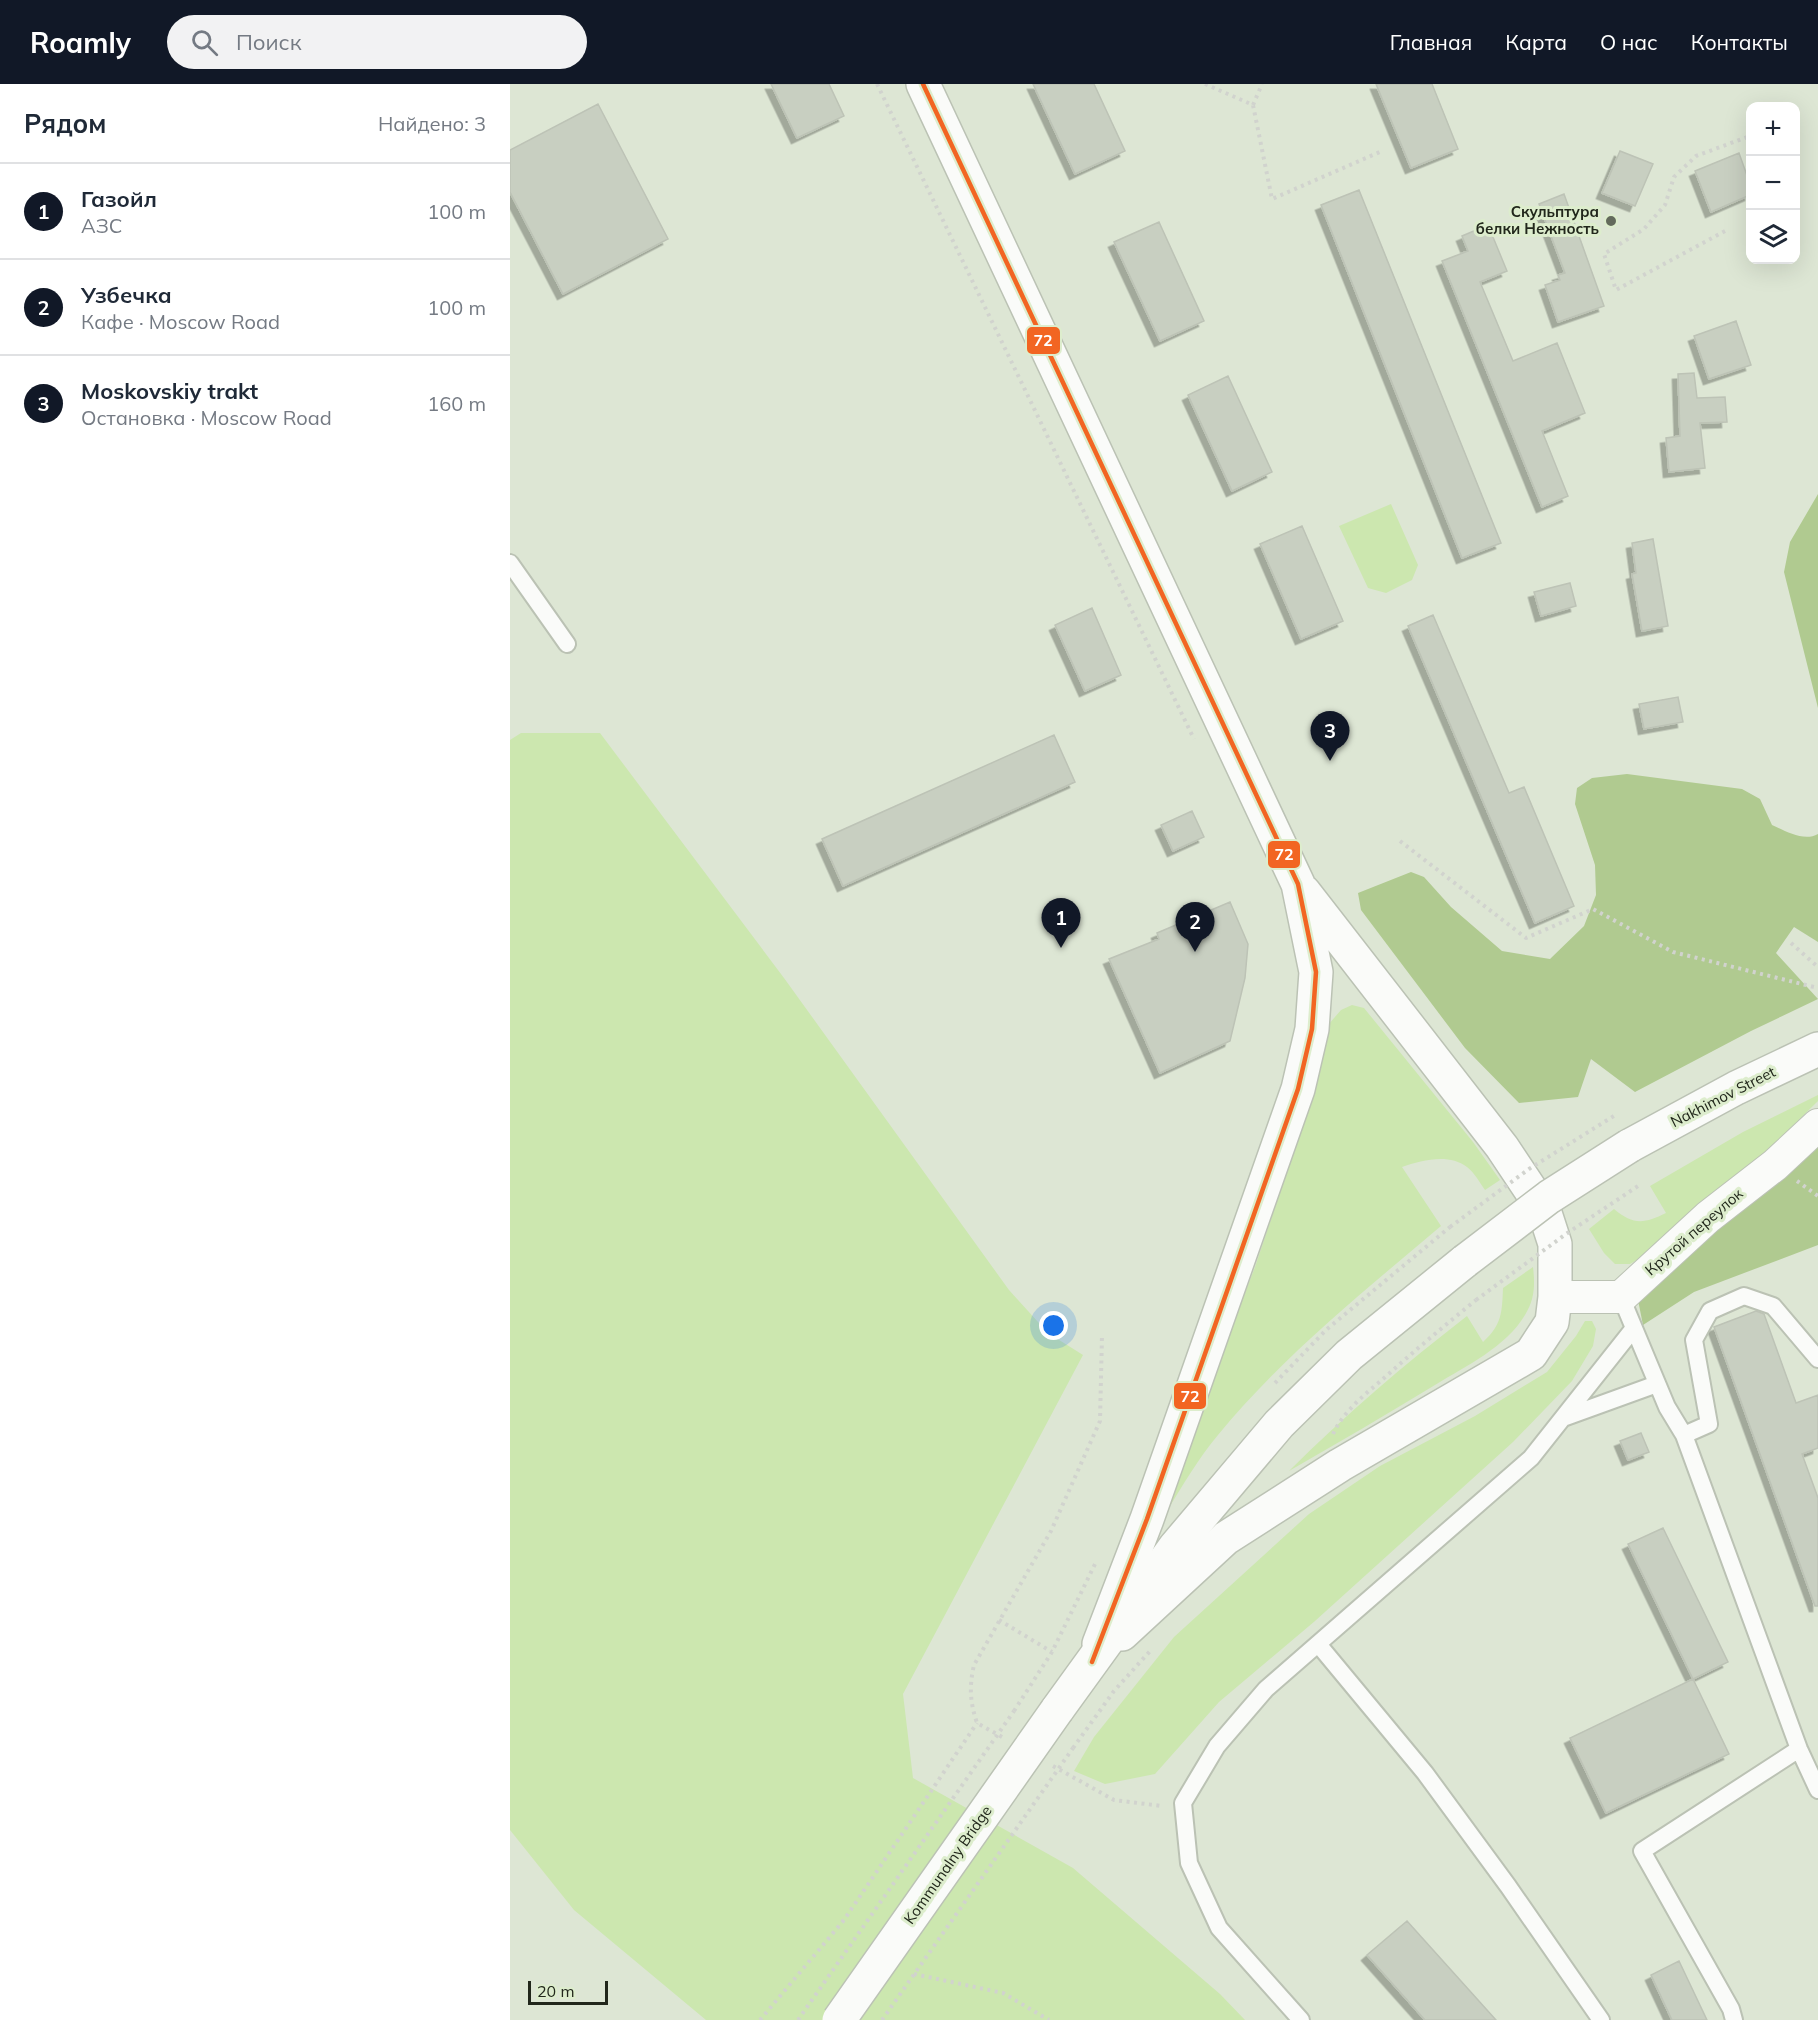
<!DOCTYPE html>
<html lang="ru">
<head>
<meta charset="utf-8">
<style>
	:root { --surface:#fff; --page:#f2f2f3; --text:#1f2937; --muted:#747a83; --line:#e0e1e3; --accent:#111827 }
	body { margin:0; font-family:Mulish,sans-serif; background:var(--page); color:var(--text) }
	.controls { position:absolute; right:18px; top:18px; display:grid; overflow:hidden; border-radius:12px; box-shadow:0 6px 24px #0002 }
	.controls button { width:54px; height:54px; display:grid; place-items:center; padding:0; border:0; border-bottom:2px solid var(--line); background:var(--surface); color:var(--text); font:30px sans-serif }
	.scale { position:absolute; left:18px; bottom:15px; width:80px; box-sizing:border-box; padding-left:6px; border:3px solid #21271b; border-top:0; font-size:16px; line-height:21px; white-space:nowrap; color:#21271b; -webkit-text-stroke:4px #ddedcd; paint-order:stroke }
	.you { position:absolute; left:544px; top:1242px; width:21px; height:21px; margin:-15px; border:4px solid #fff; border-radius:50%; background:#1a73e8; box-shadow:0 0 0 9px #1a73e833 }
	.badge { display:grid; place-items:center; width:39px; height:39px; border-radius:50%; background:var(--accent); color:#fff; font-size:20px; font-weight:700 }
	.pin { position:absolute; translate:-50% -50px; filter:drop-shadow(0 2px 3px #0008) }
	.pin::after { content:''; position:absolute; top:32px; width:21px; height:18px; background:inherit; clip-path:polygon(0 0,100% 0,50% 100%) }
	.list { margin:0; padding:0; list-style:none }
	h2 { display:flex; justify-content:space-between; align-items:center; height:78px; margin:0; padding:0 24px; font-size:26px }
	h2 small { font-size:20px; font-weight:400; color:var(--muted) }
	.list li { display:grid; grid-template-columns:39px 1fr auto; gap:18px; align-items:center; box-sizing:border-box; height:96px; padding:0 24px; border-top:2px solid var(--line) }
	.list b { display:block; font-size:22px; white-space:nowrap }
	.list p { margin:0; font-size:20px; white-space:nowrap; color:var(--muted) }
	.list em { font-size:20px; font-style:normal; color:var(--muted) }
	.icon { flex:none; width:33px; height:33px; fill:none; stroke:currentColor; stroke-width:2; stroke-linecap:round; stroke-linejoin:round }
	.map { position:relative; flex:none; width:1308px; height:1936px; overflow:hidden }
	header { display:flex; align-items:center; gap:36px; box-sizing:border-box; height:84px; padding:0 30px; background:var(--accent); color:#fff }
	header strong { font-size:28px }
	nav { display:flex; gap:33px; margin-inline-start:auto; font-size:21px }
	.search { width:420px; height:54px; background:var(--page); display:flex; align-items:center; gap:15px; box-sizing:border-box; padding:0 21px; border-radius:33px; color:var(--muted); font-size:22px }
	main { display:flex }
	aside { flex:1; background:var(--surface) }
	.map>svg:first-child { display:block }
	.green { fill:#cce7af }
	.forest { fill:#b0ca90 }
	.building { fill:#c8cfc1; stroke:#bdc3b6; stroke-width:1.5; filter:url(#shadow) }
	.lines { fill:none; stroke-linecap:round; stroke-linejoin:round }
	.lane-casing { stroke:#bbc2b4; stroke-width:20 }
	.street-casing { stroke:#bbc2b4; stroke-width:34 }
	.secondary-casing { stroke:#bbc2b4; stroke-width:36 }
	.primary-casing { stroke:#bbc2b4; stroke-width:36 }
	.path { stroke:#d1d3ce; stroke-width:4; stroke-dasharray:3 4.5; stroke-linecap:butt }
	.lane { stroke:#fafbf9; stroke-width:16 }
	.street { stroke:#fafbf9; stroke-width:32 }
	.secondary { stroke:#fafbf9; stroke-width:33 }
	.primary { stroke:#fafbf9; stroke-width:33 }
	.primary-bridge-casing { stroke:#bbc2b4; stroke-width:36; stroke-linecap:butt }
	.path-bridge { stroke:#d1d3ce; stroke-width:4; stroke-dasharray:3 4.5; stroke-linecap:butt }
	.primary-bridge { stroke:#fafbf9; stroke-width:33 }
	.bus-1-casing { stroke:#ddedcd; stroke-width:9 }
	.bus-1 { stroke:#f26522; stroke-width:4.5 }
	.poi-dot { fill:#636a5c; stroke:#ddedcd; stroke-width:2 }
	.labels { text-anchor:middle; stroke-width:6; stroke-linejoin:round; paint-order:stroke }
	.poi-label { font-size:15px; font-weight:bold; fill:#21271b; stroke:#ddedcd; text-anchor:end }
	.street-label { font-size:15px; fill:#21271b; stroke:#ddedcd }
	.line-badge { stroke:#ddedcd; stroke-width:2 }
	.badge-label { font-size:16px; text-anchor:middle; font-weight:bold; fill:#fff }
</style>
</head>
<body>
<header>
<strong>Roamly</strong>
<div class="search"><svg class="icon" aria-label="search" viewBox="0 0 24 24"><circle cx="10" cy="10" r="6"/><path d="M15 15l6 6"/></svg>Поиск</div>
<nav><a>Главная</a><a>Карта</a><a>О нас</a><a>Контакты</a></nav>
</header>
<main>
<aside>
<h2>Рядом<small>Найдено: 3</small></h2>
<ul class="list">
<li><span class="badge">1</span><div><b>Газойл</b><p>АЗС</p></div><em>100 m</em></li>
<li><span class="badge">2</span><div><b>Узбечка</b><p>Кафе · Moscow Road</p></div><em>100 m</em></li>
<li><span class="badge">3</span><div><b>Moskovskiy trakt</b><p>Остановка · Moscow Road</p></div><em>160 m</em></li>
</ul>
</aside>
<div class="map">
<svg width="1308" height="1936" viewBox="0 0 1308 1936">
	<defs>
		<filter id="shadow"><feDropShadow dx="-5.5" dy="5.5" stdDeviation="0" flood-color="#0004"/></filter>
	</defs>
	<rect width="100%" height="100%" fill="#dde6d4"/>
	<path class="green" d="M881,420L908,481L902,496L876,509L858,504L829,442Z
		M11,649H90L274,894L499,1206L538,1249L573,1271L393,1610L403,1694L563,1784L710,1910L735,1936H196L64,1826L0,1746V656Z
		M842,921L854,924L963,1058L990,1096L975,1106C970,1099 964,1088 957,1083C939,1069 912,1076 892,1083L931,1142C853,1208 773,1272 708,1351C688,1375 673,1401 657,1427L680,1352L745,1183L778,1084L809,984L818,941L831,926Z
		M1308,1011V1017L1262,1062L1162,1145L1134,1172L1120,1180H1105L1094,1169L1079,1145L1104,1125C1123,1141 1134,1140 1156,1129L1140,1102L1233,1048Z
		M1023,1183C1025,1200 1025,1215 1015,1231C996,1263 956,1282 925,1301C877,1330 828,1359 779,1387C835,1331 895,1280 957,1232L973,1258C992,1241 992,1228 993,1204Z
		M1075,1237H1082L1086,1245L1083,1262L1062,1297L1003,1358L805,1537L709,1618L645,1690L595,1700L564,1687L584,1653L664,1553L799,1430L870,1382L965,1332L1037,1288L1066,1252Z"/>
	<path class="forest" d="M1308,410V624L1274,488L1280,458Z
		M1117,690L1232,705L1250,715L1262,741C1275,747 1294,758 1308,750V858L1284,843L1266,869L1308,915L1241,947L1125,1008L1081,975L1068,1013L1009,1019L955,964L851,826L848,809L901,788L914,793L941,823L992,867L1040,875L1074,842L1086,811L1085,781L1065,720L1067,704L1082,694Z
		M1308,1063V1161L1184,1208L1133,1241L1127,1211L1231,1122Z"/>
	<path class="building" d="M261,0H319L334,32L287,54Z
		M523,0H584L615,67L565,90Z
		M866,0H922L948,65L901,84Z
		M88,20L158,155L53,210L0,108V66Z
		M1110,67L1143,80L1125,122L1092,109Z
		M1229,69L1240,100V111L1201,128L1185,87Z
		M849,106L991,459L952,474L811,121Z
		M1054,110L1094,222L1048,238L1035,201L1050,196L1048,191L1055,189L1029,120Z
		M649,138L694,237L650,257L604,158Z
		M978,141L997,187L970,198L1003,277L1047,259L1075,329L1032,347L1058,412L1032,423L932,177L958,167L952,152Z
		M1226,237L1241,281L1199,295L1184,252Z
		M1184,289L1187,314L1215,313L1217,338L1190,339L1195,384L1159,388L1156,354L1170,352L1168,290Z
		M718,292L762,388L722,407L678,311Z
		M792,442L833,537L791,555L750,460Z
		M1143,455L1158,542L1132,547L1122,490L1126,489L1122,459Z
		M1060,499L1066,522L1031,532L1024,508Z
		M582,524L611,591L575,607L545,541Z
		M923,531L999,709L1014,703L1064,822L1025,839L898,542Z
		M1168,613L1173,638L1134,645L1129,620Z
		M544,651L565,698L333,802L312,755Z
		M682,727L694,753L663,767L651,741Z
		M720,818L738,860L735,894L720,957L650,989L599,875L649,855L647,849Z
		M1246,1227L1254,1230L1286,1319L1308,1311V1364L1292,1370L1308,1414V1522H1305L1204,1243Z
		M1131,1349L1139,1368L1118,1376L1110,1357Z
		M1153,1444L1218,1578L1183,1595L1118,1460Z
		M1183,1595L1219,1670L1096,1729L1060,1654Z
		M897,1837L986,1936H915L857,1871Z
		M1169,1877L1197,1936H1162L1141,1891Z"/>
	<g class="lines">
		<g class="lane-casing">
			<path id="lane" d="M0,479L57,560
				M1111,1213L1157,1323L1174,1351L1289,1665L1308,1706
				M1053,1334L1147,1300
				M1174,1351L1199,1340L1184,1256L1200,1227L1234,1212L1263,1222L1308,1275
				M808,1560L915,1689L998,1802L1091,1936
				M791,1936L709,1844L679,1779L673,1719L707,1662L756,1605L1021,1374L1124,1244
				M1224,1936L1221,1925L1132,1767L1289,1665"/>
		</g>
		<g class="street-casing">
			<path id="street" d="M1045,1213H1111L1198,1133L1265,1081L1308,1041"/>
		</g>
		<g class="secondary-casing">
			<path id="secondary" d="M413,0L788,800L806,888L802,945L788,1005L637,1435L589,1560
				M612,1550L716,1454L830,1381L1021,1270L1042,1238L1045,1213V1160L1034,1126L992,1063L794,808"/>
		</g>
		<g class="primary-casing">
			<path id="primary" d="M1119,1062L1226,1004L1308,965
				M547,1626L665,1463L769,1340L839,1271L955,1177"/>
		</g>
		<path class="path" d="M367,0L684,655
			M695,0L743,21L762,115L872,67
			M743,21L752,0
			M1215,147L1106,206L1094,170L1134,145L1155,121L1164,93L1186,72L1240,52
			M1286,171L1292,169
			M890,757L1016,854L1083,825L1163,868L1308,904
			M1281,859L1308,883
			M1287,1097L1308,1112
			M765,1299L816,1246L940,1143
			M823,1350C833,1328 854,1311 873,1295C903,1268 934,1242 966,1216
			M489,1536L542,1568
			M504,1627L542,1568L586,1478
			M492,1653L467,1639C460,1618 459,1603 464,1581L541,1447L590,1337L592,1251
			M563,1664L604,1607L641,1566
			M543,1682L604,1716L652,1722
			M404,1890L493,1909L539,1936
			M250,1936L334,1836L467,1639"/>
		<use href="#lane" class="lane"/>
		<use href="#street" class="street"/>
		<use href="#secondary" class="secondary"/>
		<use href="#primary" class="primary"/>
		<g class="primary-bridge-casing">
			<path id="primary-bridge" d="M955,1177L1039,1113L1119,1062
				M329,1936L547,1626"/>
		</g>
		<path class="path-bridge" d="M940,1143L1019,1085L1107,1030
			M966,1216L1056,1150L1131,1100
			M288,1936L504,1627
			M372,1936L563,1664"/>
		<use href="#primary-bridge" class="primary-bridge"/>
		<g class="bus-1-casing">
			<path id="bus-1" d="M413,0L788,800L806,888L802,945L788,1005L637,1435L582,1578"/>
		</g>
		<use href="#bus-1" class="bus-1"/>
	</g>
	<circle class="poi-dot" cx="1101" cy="137" r="6"/>
	<g class="labels">
		<g class="poi-label">
			<text x="1089" y="133">Скульптура<tspan x="1089" dy="17">белки Нежность</tspan></text>
		</g>
		<g class="street-label">
			<text transform="translate(1213 1013) rotate(-27)" y="5">Nakhimov Street</text>
			<text transform="translate(1184 1148) rotate(-41)" y="5">Крутой переулок</text>
			<text transform="translate(438 1781) rotate(-55)" y="5">Kommunalny Bridge</text>
		</g>
	</g>
	<g class="line-badge">
		<rect x="516" y="242" width="35" height="29" rx="6" fill="#f26522"/>
		<rect x="757" y="756" width="34" height="29" rx="6" fill="#f26522"/>
		<rect x="663" y="1298" width="34" height="28" rx="6" fill="#f26522"/>
	</g>
	<g class="badge-label">
		<text x="533" y="262">72</text>
		<text x="774" y="776">72</text>
		<text x="680" y="1318">72</text>
	</g>
</svg>
<div class="controls">
<button>+</button>
<button>−</button>
<button><svg class="icon" aria-label="layers" viewBox="0 0 24 24"><path d="M12 4l9 5-9 5-9-5zM3 14l9 5 9-5"/></svg></button>
</div>
<div class="scale">20 m</div>
<div class="you"></div>
<div class="pin badge" style="left:551px;top:864px">1</div>
<div class="pin badge" style="left:685px;top:868px">2</div>
<div class="pin badge" style="left:820px;top:677px">3</div>
</div>
</main>
</body>
</html>
